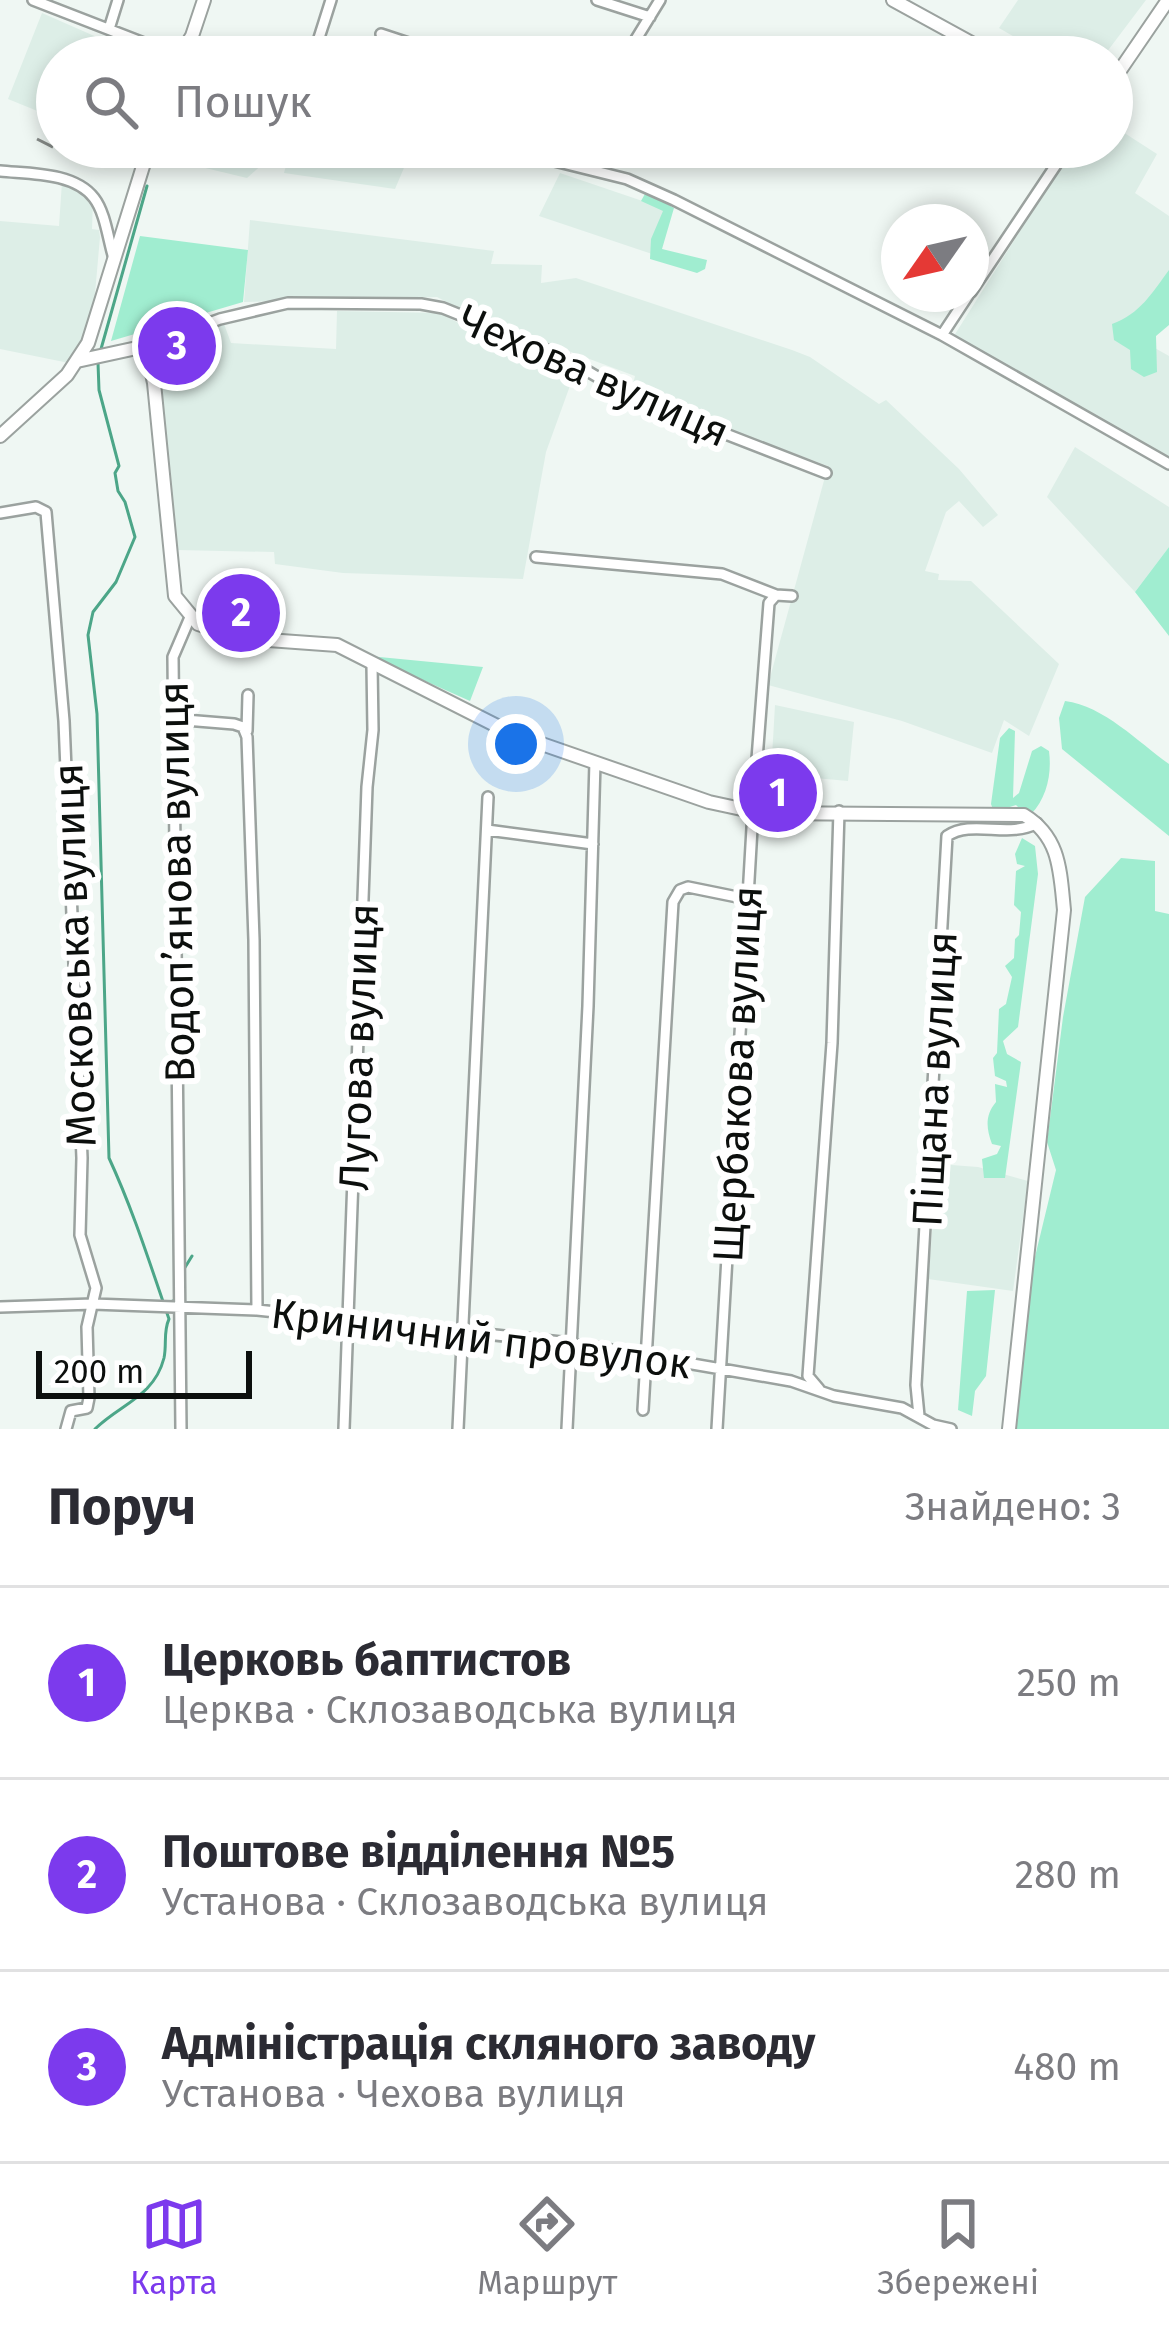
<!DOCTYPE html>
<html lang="uk">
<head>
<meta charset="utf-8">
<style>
	:root { --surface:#fff; --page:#f2f2f3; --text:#2b2b33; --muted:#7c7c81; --line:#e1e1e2; --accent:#7c3aed }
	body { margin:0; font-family:"Fira Sans",sans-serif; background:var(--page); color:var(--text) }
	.compass { position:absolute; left:881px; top:204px; width:108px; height:108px; border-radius:50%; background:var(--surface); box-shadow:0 6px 18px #0003; rotate:236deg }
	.scale { position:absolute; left:36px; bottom:30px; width:216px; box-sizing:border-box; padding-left:12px; border:6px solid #0c0f0d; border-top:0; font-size:33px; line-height:42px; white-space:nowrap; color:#0c0f0d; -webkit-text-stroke:9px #fff; paint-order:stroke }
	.you { position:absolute; left:516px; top:744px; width:42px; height:42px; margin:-30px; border:9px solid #fff; border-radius:50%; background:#1a73e8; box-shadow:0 0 0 18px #1a73e833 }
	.badge { display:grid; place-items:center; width:78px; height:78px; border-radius:50%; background:var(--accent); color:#fff; font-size:39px; font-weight:700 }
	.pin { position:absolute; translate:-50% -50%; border:6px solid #fff; box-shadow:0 3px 12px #0006 }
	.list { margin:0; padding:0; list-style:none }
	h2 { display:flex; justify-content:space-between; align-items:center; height:156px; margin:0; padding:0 48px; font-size:51px }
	h2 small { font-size:39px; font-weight:400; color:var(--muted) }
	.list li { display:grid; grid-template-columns:78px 1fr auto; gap:36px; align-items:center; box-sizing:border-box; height:192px; padding:0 48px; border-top:3px solid var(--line) }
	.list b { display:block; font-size:45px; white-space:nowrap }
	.list p { margin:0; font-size:39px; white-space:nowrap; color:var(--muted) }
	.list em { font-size:39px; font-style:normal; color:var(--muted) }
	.icon { flex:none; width:66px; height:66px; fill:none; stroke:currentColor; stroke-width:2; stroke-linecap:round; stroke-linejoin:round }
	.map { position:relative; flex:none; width:1169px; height:1429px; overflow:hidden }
	.search { position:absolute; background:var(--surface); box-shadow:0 6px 18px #0003; left:36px; right:36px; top:36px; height:132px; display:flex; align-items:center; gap:30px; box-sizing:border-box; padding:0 42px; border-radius:66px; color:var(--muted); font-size:45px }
	.sheet { height:732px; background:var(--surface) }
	nav { display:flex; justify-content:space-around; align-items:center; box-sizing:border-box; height:168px; border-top:3px solid var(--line); background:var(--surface); font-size:33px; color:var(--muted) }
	nav a { display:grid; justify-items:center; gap:6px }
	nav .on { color:var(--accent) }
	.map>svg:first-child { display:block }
	.built { fill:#ddeee7 }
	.green { fill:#a0edd0 }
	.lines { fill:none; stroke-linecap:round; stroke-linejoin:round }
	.stream { stroke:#4ca688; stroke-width:3 }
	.street-casing { stroke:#9ba29f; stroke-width:14 }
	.secondary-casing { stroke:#9ba29f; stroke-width:16 }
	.street { stroke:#fff; stroke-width:9 }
	.secondary { stroke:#fff; stroke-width:12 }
	.rail { stroke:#868b88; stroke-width:3; stroke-dasharray:18 9; stroke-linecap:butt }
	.labels { text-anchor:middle; stroke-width:12; stroke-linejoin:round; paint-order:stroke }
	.street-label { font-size:42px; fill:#0c0f0d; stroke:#fff }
</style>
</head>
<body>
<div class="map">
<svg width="1169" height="1429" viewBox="0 0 1169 1429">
	<rect width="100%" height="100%" fill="#eff7f3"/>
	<path class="built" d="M1018,0H1146L1103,57H1049L999,28Z
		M42,13L108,42L102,57H57V119L8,99Z
		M1112,125L1157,154L1135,193L1169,216V290L1137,338L1169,356V457L952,339L1073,147H1112Z
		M202,147H282L247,178L197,166Z
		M291,147H403L412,149L395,189L284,173Z
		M560,173L669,210L655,255L539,216Z
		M62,182L93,200L92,229L99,230L100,237L94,305L84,342L69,363L0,349V221L59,226Z
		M250,220L494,251L491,264L542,265L541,283L576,278L792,350L810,357L879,404L886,400L959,469L998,515L983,527L959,501L946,512L925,571L939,574L938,580L971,581L1059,664L1029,736L1004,720L992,753L902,721L768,685L828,466L631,393L635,376L472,315L437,297L244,302Z
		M337,311L440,313L571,383L546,452L523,579L343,573L275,564L274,552L177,550L157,359L199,344L196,333L224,324L231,343L336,349Z
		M1075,447L1169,507V547L1135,592L1047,497Z
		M775,705L854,722L848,781L771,774Z
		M938,1164L978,1167L1028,1181L1013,1291L928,1279Z"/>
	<path class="green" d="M646,192L674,208L662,249L707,260L705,269L697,273L650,259L651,239L663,211L641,201Z
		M140,236L248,250L243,302L111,341Z
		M1169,270V325L1156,336L1157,372L1144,377L1131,369L1130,350L1114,340L1112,324C1140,314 1152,293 1169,270Z
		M1169,547V636L1135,592Z
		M369,656L483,667L470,701Z
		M1065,701C1104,706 1138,742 1169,764V836L1062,749L1059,718Z
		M1009,728L1015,731L1013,798L1019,793L1032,751L1041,746L1049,751C1052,773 1047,798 1031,814L1024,813L1016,805L994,812L991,804L1000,738Z
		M1022,838L1035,846L1038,874L1018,1027L1003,1041L1007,1054L1021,1062L1005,1178H984L982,1159L997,1154L1001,1146L992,1144C986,1128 985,1115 996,1102L995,1084L1007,1087L1006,1081L995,1076L993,1058L997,1053L999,1009L1006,1004L1012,977L1005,966L1014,958L1015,939L1019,935L1021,912L1014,905L1016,871L1025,866L1017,864L1015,854Z
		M1121,858L1155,861V911L1169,914V1429H1016L1034,1261L1056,1170L1047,1142L1063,1017L1085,897Z
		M995,1290L986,1376L975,1391L972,1416L958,1410L967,1291Z"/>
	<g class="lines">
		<path class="stream" d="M101,349L147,186
			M184,1269L192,1256
			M165,1304L184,1297V1285
			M95,1429C120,1404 154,1397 164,1358C167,1344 163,1332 169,1319C150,1264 133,1210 109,1158L97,714L88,635L93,612L116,582L135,537L125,502L118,491L115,473L119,466L99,390L98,363"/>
		<g class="street-casing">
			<path id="street" d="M33,0L180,57
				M597,0L650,17
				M109,29L118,0
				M381,34L451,57
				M313,57L331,0
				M625,57L660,0
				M498,147L627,179L674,200L942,335L1169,464
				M0,171C29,174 74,172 94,198C105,212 108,238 113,255
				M971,292L1068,147
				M942,335L969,294
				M146,346L220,319L288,303L421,304L443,308L562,356L633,398L826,473
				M0,513L36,507L46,512L64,721L82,1158L80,1235L96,1288L87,1327L89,1398L87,1408L71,1411L66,1429
				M536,557L722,574L776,595
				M173,719L234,724L243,727L247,737L254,940L257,1310
				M247,731L248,695
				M487,830L593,844
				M0,1307L93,1304L257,1310L571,1343L791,1381L834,1396L902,1408L933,1425L951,1429
				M819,1389L808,1376L832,1043L839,811
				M643,1410L673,902L680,890L688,887L747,899
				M919,1416L916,1385L947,836C972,819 1009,839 1037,823
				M181,1429L173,657L191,615
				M344,1429L367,787L373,730L372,665
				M458,1429L488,797
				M567,1429L588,1006L595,762
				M717,1429L753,811L769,603L776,595L792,596"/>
		</g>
		<g class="secondary-casing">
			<path id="secondary" d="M893,0L997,57
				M179,57L192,36L204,0
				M1112,82L1168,0
				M77,361L146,346L154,383L175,596L198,624L241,638L337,645L513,734L709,802L760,813L1024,815C1060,837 1060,870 1064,910L1009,1429
				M0,436L67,375L88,343L149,147"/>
		</g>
		<use href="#street" class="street"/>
		<use href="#secondary" class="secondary"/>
		<path class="rail" d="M37,139L84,163"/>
	</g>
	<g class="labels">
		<g class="street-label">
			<text transform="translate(594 375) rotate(24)" y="15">Чехова вулиця</text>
			<text transform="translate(176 882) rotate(-91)" y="15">Водоп’янова вулиця</text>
			<text transform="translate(74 955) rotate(-92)" y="15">Московська вулиця</text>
			<text transform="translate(358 1047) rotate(-88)" y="15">Лугова вулиця</text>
			<text transform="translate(737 1074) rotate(-87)" y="15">Щербакова вулиця</text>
			<text transform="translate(934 1079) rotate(-87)" y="15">Піщана вулиця</text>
			<text transform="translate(481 1338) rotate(7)" y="15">Криничний провулок</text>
		</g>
	</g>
</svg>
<svg class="compass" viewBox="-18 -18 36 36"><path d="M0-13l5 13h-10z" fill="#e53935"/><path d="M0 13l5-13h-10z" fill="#7c7c81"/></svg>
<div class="scale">200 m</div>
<div class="you"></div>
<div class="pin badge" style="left:778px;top:793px">1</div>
<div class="pin badge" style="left:241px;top:613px">2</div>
<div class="pin badge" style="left:177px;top:346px">3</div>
<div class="search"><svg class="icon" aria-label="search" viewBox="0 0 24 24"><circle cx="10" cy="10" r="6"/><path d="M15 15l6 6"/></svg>Пошук</div>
</div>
<section class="sheet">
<h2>Поруч<small>Знайдено: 3</small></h2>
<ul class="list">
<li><span class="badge">1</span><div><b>Церковь баптистов</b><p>Церква · Склозаводська вулиця</p></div><em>250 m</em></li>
<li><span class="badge">2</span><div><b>Поштове відділення №5</b><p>Установа · Склозаводська вулиця</p></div><em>280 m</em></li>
<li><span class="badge">3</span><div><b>Адміністрація скляного заводу</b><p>Установа · Чехова вулиця</p></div><em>480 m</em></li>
</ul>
</section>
<nav>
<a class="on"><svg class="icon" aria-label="map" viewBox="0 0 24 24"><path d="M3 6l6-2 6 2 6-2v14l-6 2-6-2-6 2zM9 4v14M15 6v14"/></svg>Карта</a>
<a><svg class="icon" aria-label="directions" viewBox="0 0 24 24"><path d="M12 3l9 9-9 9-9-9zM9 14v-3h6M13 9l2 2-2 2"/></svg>Маршрут</a>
<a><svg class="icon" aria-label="saved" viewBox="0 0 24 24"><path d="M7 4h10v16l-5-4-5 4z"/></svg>Збережені</a>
</nav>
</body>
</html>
